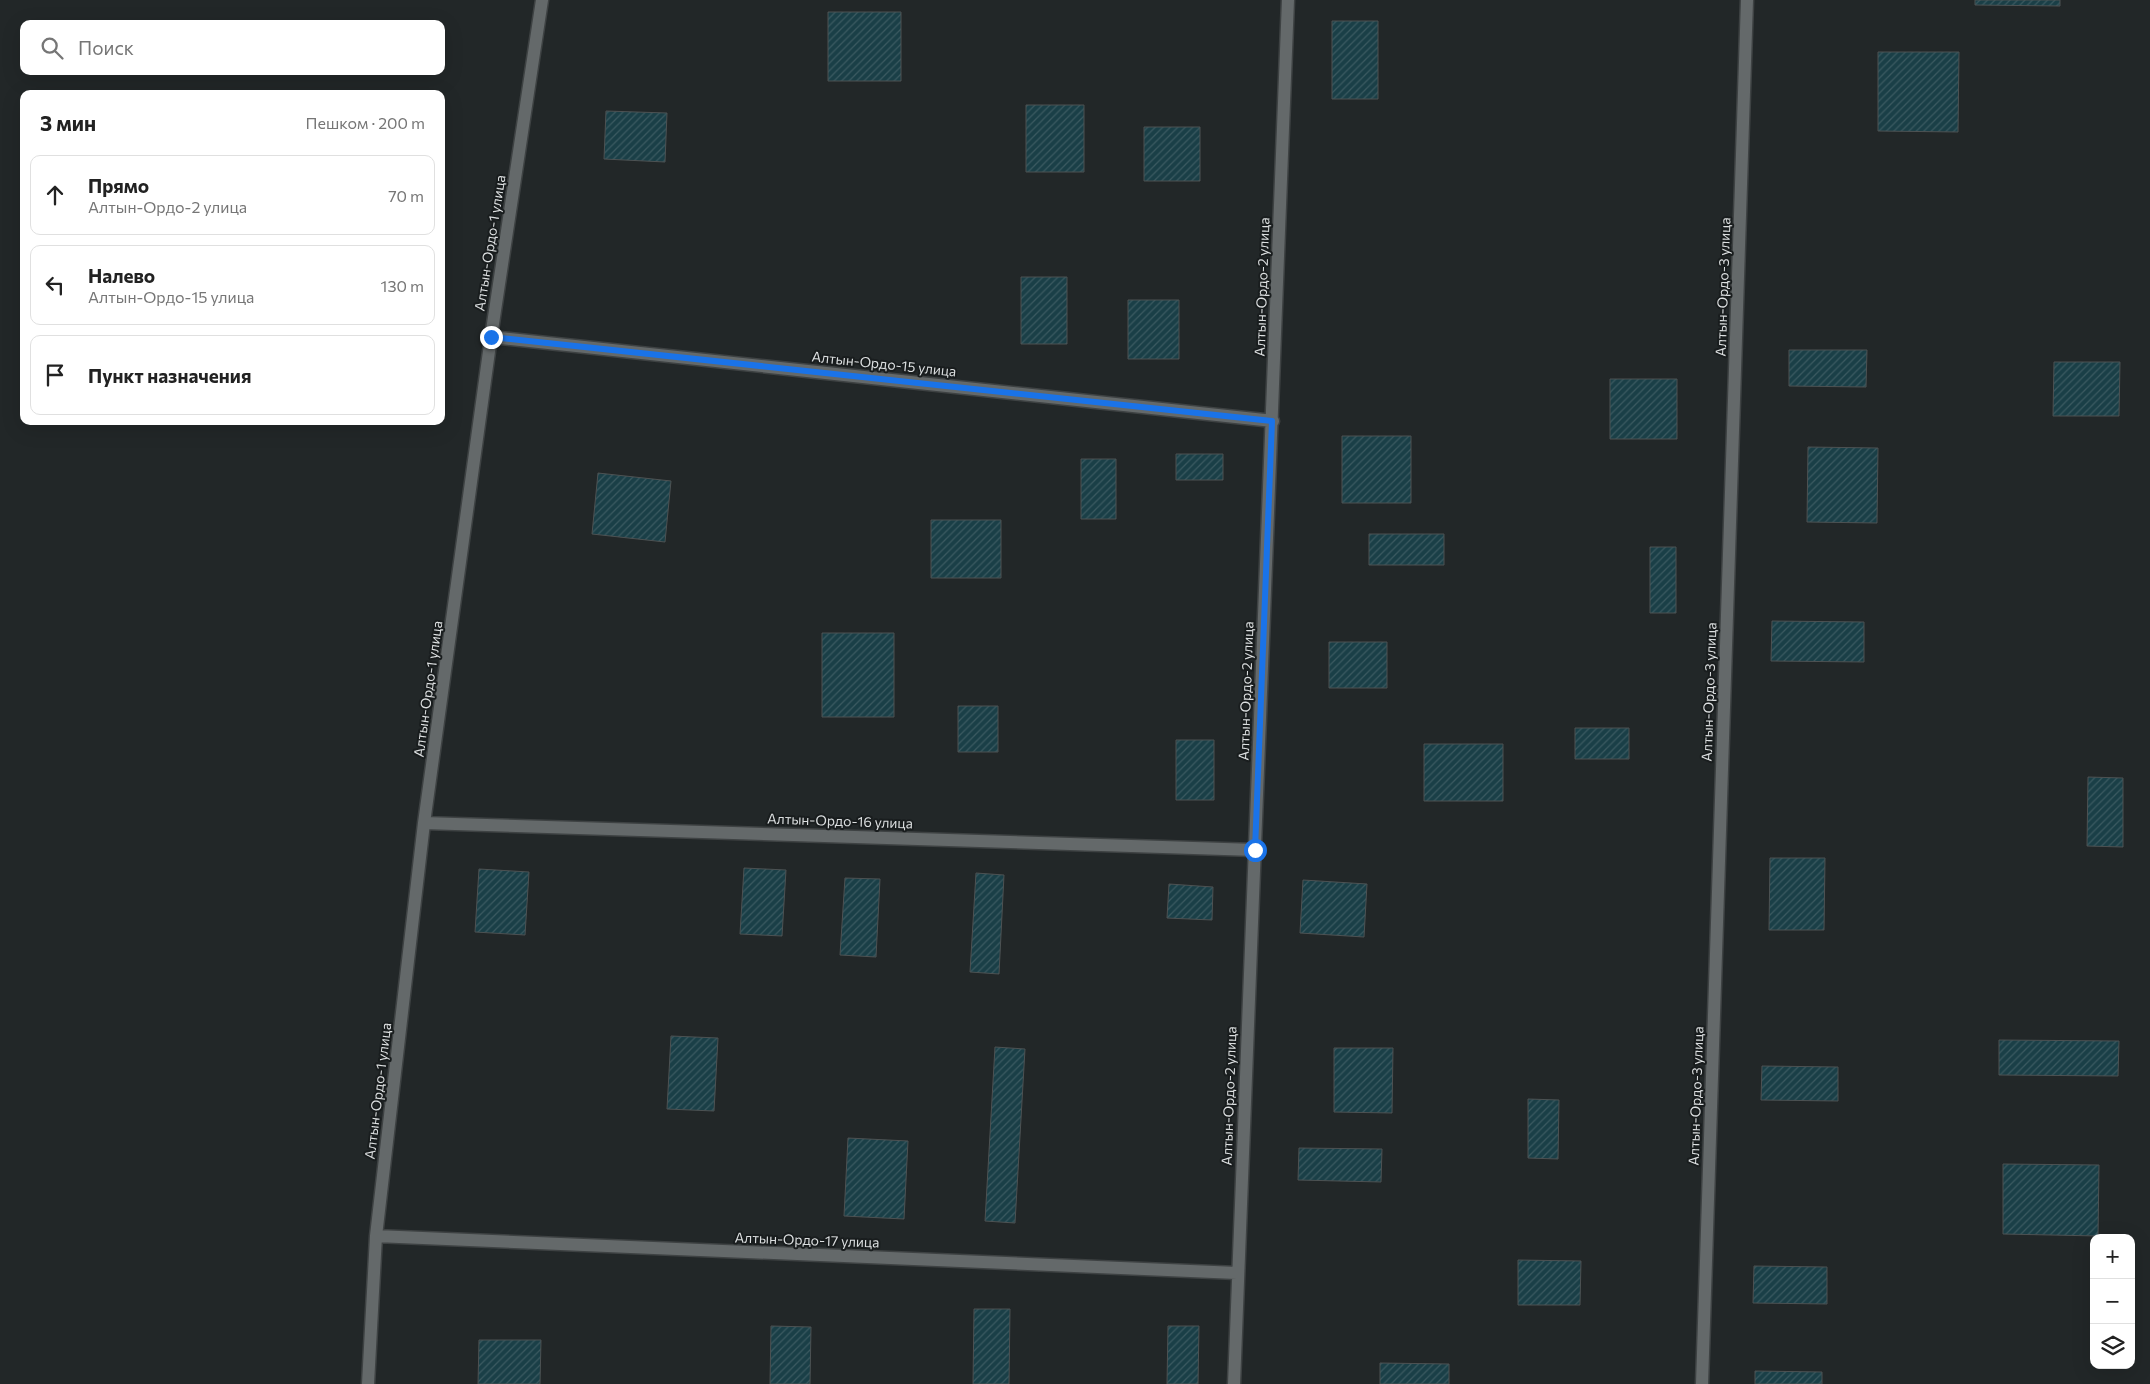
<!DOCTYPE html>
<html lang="ru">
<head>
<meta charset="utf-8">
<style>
	:root { --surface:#fff; --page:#f2f2f2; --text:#222; --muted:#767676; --line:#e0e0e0 }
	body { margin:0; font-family:Commissioner,sans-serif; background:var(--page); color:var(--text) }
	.controls { position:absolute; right:15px; bottom:15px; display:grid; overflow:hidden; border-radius:10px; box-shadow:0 5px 20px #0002 }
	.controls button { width:45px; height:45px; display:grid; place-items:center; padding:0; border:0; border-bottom:1px solid var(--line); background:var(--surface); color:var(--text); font:25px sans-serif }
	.stop { position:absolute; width:15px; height:15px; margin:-11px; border:4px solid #1a73e8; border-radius:50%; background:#fff }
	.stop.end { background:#1a73e8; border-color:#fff; box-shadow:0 1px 5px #0008 }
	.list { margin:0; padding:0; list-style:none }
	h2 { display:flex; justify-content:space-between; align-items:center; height:65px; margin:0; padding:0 20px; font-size:21px }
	h2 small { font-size:16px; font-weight:400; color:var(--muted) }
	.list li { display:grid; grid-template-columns:32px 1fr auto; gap:15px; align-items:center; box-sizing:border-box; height:80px; margin:0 10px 10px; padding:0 10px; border:1px solid var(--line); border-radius:10px }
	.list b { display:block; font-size:19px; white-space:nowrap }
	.list p { margin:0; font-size:16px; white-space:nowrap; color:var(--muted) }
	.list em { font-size:16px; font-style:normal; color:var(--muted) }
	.icon { flex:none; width:28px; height:28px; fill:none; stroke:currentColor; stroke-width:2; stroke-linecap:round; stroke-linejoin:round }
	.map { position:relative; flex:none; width:2150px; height:1384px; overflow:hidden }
	.search { position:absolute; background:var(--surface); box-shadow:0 5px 20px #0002; left:20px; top:20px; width:425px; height:55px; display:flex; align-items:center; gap:12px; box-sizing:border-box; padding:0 18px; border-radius:10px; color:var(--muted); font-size:19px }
	.panel { position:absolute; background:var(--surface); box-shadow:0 5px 20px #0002; left:20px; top:90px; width:425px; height:335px; border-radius:10px }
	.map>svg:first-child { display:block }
	.building { fill:url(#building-hatch); stroke:#4d5253 }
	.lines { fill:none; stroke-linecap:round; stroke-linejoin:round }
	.minor-casing { stroke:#3e4243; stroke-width:15 }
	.minor { stroke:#64696a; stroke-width:12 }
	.route { stroke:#1a73e8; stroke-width:6 }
	.labels { text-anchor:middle; stroke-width:4; stroke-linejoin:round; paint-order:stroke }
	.street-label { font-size:14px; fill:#dcdfe0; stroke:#191d1e }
</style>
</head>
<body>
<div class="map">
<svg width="2150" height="1384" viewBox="0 0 2150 1384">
	<defs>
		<pattern id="building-hatch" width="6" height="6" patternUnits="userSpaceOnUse" patternTransform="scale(1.25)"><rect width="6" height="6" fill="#1a3f47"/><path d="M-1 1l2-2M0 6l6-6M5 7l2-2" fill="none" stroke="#3b5a61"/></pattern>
	</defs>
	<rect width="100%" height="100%" fill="#222728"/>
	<path class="building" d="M1975,0H2060V6L1975,5Z
		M828,12H901V81H828Z
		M1332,21H1378V99H1332Z
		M1878,52H1959L1958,132L1878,131Z
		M1026,105H1084V172H1026Z
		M606,111L667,113L665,162L604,159Z
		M1144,127H1200V181H1144Z
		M1021,277H1067V344H1021Z
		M1128,300H1179V359H1128Z
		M1789,350H1867L1866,387L1789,386Z
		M2054,362H2120L2119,416H2053Z
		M1610,379H1677V439H1610Z
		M1342,436H1411V503H1342Z
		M1808,447L1878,448L1877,523L1807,522Z
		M1176,454H1223V480H1176Z
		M1081,459H1116V519H1081Z
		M598,473L671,481L665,542L592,534Z
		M931,520H1001V578H931Z
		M1369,534H1444V565H1369Z
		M1650,547H1676V613H1650Z
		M1772,621L1864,622V662L1771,661Z
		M822,633H894V717H822Z
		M1329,642H1387V688H1329Z
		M958,706H998V752H958Z
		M1575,728H1629V759H1575Z
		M1176,740H1214V800H1176Z
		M1424,744H1503V801H1424Z
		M2088,777L2123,778V847L2087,846Z
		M1770,858H1825L1824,930H1769Z
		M744,868L786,870L782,936L740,934Z
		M479,869L529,872L525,935L475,932Z
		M976,873L1004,875L999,974L970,972Z
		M845,878L880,879L876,957L840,955Z
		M1303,880L1367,884L1364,937L1300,933Z
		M1169,884L1213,887L1212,920L1167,918Z
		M671,1036L718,1038L714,1111L667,1109Z
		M1999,1040L2119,1041L2118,1076L1999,1075Z
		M995,1047L1025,1049L1015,1223L985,1221Z
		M1334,1048H1393L1392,1113L1334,1112Z
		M1762,1066L1838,1067V1101L1761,1100Z
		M1528,1099L1559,1100L1558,1159L1528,1158Z
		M848,1138L908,1141L904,1219L844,1216Z
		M1299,1148L1382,1149L1381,1182L1298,1180Z
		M2003,1164L2099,1165L2098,1236L2003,1234Z
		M1518,1260L1581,1261L1580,1305H1518Z
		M1754,1266L1827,1267V1304L1753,1303Z
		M974,1309H1010L1009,1384H973Z
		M771,1326L811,1327L810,1384H770Z
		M1168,1326H1199L1198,1384H1167Z
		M479,1340H541L540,1384H478Z
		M1380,1363L1449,1364V1384H1380Z
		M1755,1371L1822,1372V1384H1755Z"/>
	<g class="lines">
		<g class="minor-casing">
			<path id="minor" d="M491,337L1273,421
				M424,823L1255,850
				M376,1236L1237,1273
				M368,1384L376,1236L424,823L491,337L542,0
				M1234,1384L1288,0
				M1702,1384L1747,0"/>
		</g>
		<use href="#minor" class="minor"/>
	</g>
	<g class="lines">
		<path class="route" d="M491,337L1272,421L1255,850"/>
	</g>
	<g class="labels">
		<g class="street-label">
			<text transform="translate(490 243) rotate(-81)" y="5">Алтын-Ордо-1 улица</text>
			<text transform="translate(1262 287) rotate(-88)" y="5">Алтын-Ордо-2 улица</text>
			<text transform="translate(1723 287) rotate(-88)" y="5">Алтын-Ордо-3 улица</text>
			<text transform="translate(884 364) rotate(6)" y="5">Алтын-Ордо-15 улица</text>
			<text transform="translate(428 689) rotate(-82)" y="5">Алтын-Ордо-1 улица</text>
			<text transform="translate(1246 691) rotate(-88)" y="5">Алтын-Ордо-2 улица</text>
			<text transform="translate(1709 692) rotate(-88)" y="5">Алтын-Ордо-3 улица</text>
			<text transform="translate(840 821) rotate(2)" y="5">Алтын-Ордо-16 улица</text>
			<text transform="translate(378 1091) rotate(-83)" y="5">Алтын-Ордо-1 улица</text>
			<text transform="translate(1229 1096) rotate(-88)" y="5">Алтын-Ордо-2 улица</text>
			<text transform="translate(1696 1096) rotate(-88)" y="5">Алтын-Ордо-3 улица</text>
			<text transform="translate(807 1240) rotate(2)" y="5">Алтын-Ордо-17 улица</text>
		</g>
	</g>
</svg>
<div class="controls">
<button>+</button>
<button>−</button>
<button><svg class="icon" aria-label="layers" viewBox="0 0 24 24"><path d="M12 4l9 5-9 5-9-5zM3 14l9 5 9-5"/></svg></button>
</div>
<div class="stop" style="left:1255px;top:850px"></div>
<div class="stop end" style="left:491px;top:337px"></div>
<div class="search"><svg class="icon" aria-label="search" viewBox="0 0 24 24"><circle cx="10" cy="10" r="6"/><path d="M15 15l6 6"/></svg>Поиск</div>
<section class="panel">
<h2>3 мин<small>Пешком · 200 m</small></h2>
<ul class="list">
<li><svg class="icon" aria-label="ahead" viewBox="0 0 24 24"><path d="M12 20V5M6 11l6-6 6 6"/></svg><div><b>Прямо</b><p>Алтын-Ордо-2 улица</p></div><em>70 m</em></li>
<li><svg class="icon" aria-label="left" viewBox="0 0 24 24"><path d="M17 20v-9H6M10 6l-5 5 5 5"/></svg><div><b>Налево</b><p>Алтын-Ордо-15 улица</p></div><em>130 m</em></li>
<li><svg class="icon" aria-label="arrive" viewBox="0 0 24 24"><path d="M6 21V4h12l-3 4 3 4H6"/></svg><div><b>Пункт назначения</b></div></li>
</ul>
</section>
</div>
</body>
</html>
